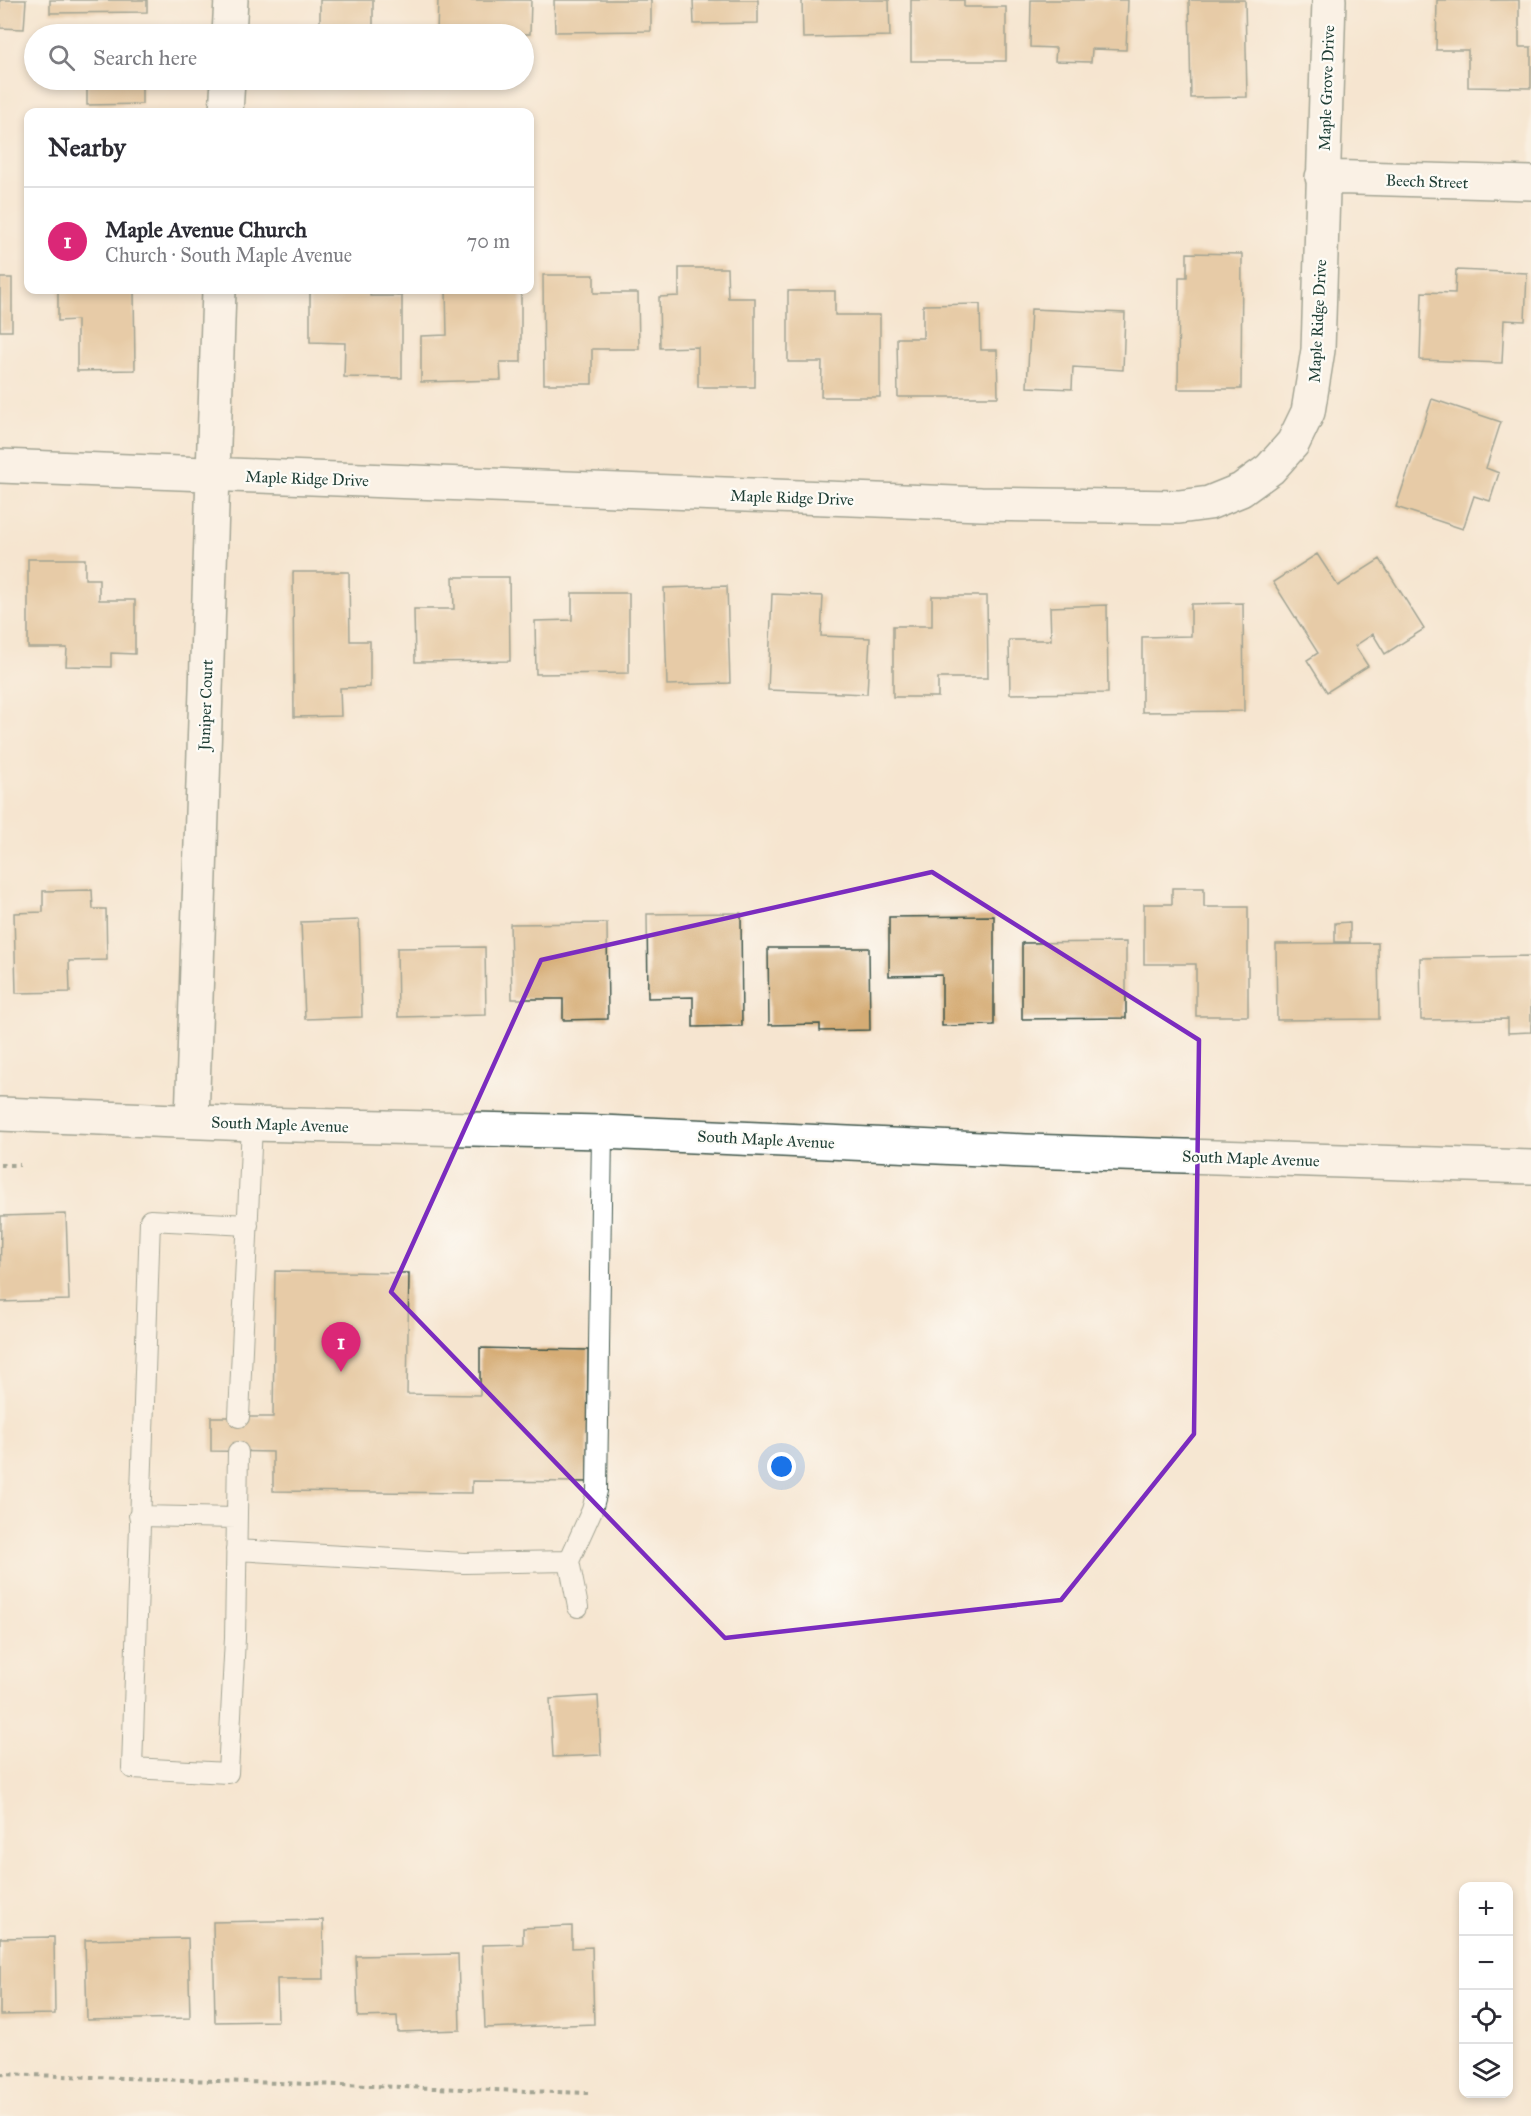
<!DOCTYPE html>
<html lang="en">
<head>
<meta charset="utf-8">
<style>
	:root { --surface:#fff; --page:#f7f7f7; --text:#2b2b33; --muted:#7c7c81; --line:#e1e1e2; --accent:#db2777 }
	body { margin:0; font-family:"IM FELL Great Primer",serif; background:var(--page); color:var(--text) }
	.controls { position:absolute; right:18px; bottom:18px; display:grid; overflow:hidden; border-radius:12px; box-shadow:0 3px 9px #0003 }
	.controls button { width:54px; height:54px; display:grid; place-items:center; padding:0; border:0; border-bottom:2px solid var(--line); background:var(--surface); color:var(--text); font:30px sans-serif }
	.you { position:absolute; left:782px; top:1467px; width:21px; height:21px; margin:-15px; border:4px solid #fff; border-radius:50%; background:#1a73e8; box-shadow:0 0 0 9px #1a73e833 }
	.badge { display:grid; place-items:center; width:39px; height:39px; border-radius:50%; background:var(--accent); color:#fff; font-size:20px; font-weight:700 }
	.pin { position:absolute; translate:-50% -50px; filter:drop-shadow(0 2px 3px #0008) }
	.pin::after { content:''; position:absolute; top:32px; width:21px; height:18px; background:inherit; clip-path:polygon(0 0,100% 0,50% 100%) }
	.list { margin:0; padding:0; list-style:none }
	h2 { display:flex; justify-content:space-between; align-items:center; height:78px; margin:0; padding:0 24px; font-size:26px }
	h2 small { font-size:20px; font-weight:400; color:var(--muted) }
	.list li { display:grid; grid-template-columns:39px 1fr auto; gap:18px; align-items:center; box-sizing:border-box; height:108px; padding:0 24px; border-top:2px solid var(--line) }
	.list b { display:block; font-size:22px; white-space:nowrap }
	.list p { margin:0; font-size:20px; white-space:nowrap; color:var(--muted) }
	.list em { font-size:20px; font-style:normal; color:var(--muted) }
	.icon { flex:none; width:33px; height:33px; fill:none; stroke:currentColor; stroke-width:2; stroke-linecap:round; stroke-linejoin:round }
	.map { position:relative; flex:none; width:1531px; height:2116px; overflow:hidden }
	.search { position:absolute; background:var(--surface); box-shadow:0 3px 9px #0003; left:24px; top:24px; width:510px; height:66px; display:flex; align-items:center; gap:15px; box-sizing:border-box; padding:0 21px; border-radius:33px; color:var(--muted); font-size:22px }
	.panel { position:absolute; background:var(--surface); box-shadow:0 3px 9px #0003; left:24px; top:108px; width:510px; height:186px; border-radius:12px }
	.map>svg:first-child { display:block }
	.building { fill:#d5ac75 }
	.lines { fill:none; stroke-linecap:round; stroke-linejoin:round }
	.service-casing { stroke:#3f564b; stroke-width:22 }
	.minor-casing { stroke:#3f564b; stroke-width:36 }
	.secondary-casing { stroke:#3f564b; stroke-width:36 }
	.path { stroke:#3f564b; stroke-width:4; stroke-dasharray:4.5 4.5; stroke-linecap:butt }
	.service { stroke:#fff; stroke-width:20 }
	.minor { stroke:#fff; stroke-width:33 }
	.secondary { stroke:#fff; stroke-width:33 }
	.marked { fill:none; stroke:#7b2cbf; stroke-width:4.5; stroke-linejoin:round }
	.labels { text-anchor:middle; stroke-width:4.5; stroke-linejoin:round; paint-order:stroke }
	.street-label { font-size:16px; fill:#1f3d34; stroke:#fdfcf7 }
</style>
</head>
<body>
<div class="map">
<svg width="1531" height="2116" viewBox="0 0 1531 2116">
	<rect width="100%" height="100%" fill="#fdfcf7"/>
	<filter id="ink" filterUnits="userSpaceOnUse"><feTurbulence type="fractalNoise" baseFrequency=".0167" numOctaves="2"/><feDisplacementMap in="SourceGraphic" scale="12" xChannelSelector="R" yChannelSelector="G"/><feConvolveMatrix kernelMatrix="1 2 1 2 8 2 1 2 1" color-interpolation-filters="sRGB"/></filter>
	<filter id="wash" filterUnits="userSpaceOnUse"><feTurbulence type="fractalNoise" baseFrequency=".008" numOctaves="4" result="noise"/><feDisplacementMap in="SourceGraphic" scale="24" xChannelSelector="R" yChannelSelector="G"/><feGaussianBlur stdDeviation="1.35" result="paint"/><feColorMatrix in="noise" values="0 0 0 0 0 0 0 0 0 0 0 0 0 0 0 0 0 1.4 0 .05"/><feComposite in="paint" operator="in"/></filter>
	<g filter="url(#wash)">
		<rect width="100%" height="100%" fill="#f6e5d0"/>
		<g id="blocks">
			<path class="building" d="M0,0H26L24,29L0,28Z
				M50,0H147V12L50,13Z
				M320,0H373V34H320Z
				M438,0H531L530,34H437Z
				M554,0H651V31L555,32Z
				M693,0H758V23L694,24Z
				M802,0H889L890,36L803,38Z
				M911,0H964V7H1006V61H911Z
				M1031,0H1128L1126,50L1092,49L1091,62L1055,61L1056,48L1030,47Z
				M1189,0H1245L1247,97L1191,98Z
				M1437,0H1519V47H1531V88L1468,87V50H1436Z
				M87,80H142V104L87,105Z
				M1187,253L1242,254L1241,389H1178L1179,277H1187Z
				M679,268H727L728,298H755V387H698V347L660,348L659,297L679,296Z
				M1456,270L1527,273L1525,321L1504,320L1502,363L1420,360L1422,292L1455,293Z
				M543,275H594V293H638L639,349H592V384H544Z
				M0,278H12V331H0Z
				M58,290H134L135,370L77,371V320L58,321Z
				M370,290V296H402V378L344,377L345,343L310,342V291Z
				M446,290H521V362H500L501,380L421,382V336L447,335Z
				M788,291H835V315H880V397H821L822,362H788Z
				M980,304L981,350H997L998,397H898L897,338H923V305Z
				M1031,309L1125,313L1123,370L1073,367L1072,389L1027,387Z
				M1432,399L1501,422L1486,468L1499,473L1490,501L1474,496L1463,529L1396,507Z
				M1317,554L1338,586L1380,559L1424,629L1385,654L1373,634L1355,646L1368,666L1327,692L1307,660L1318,653L1273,582Z
				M28,559H85V579H99V600H135V654L111,653V667L66,666L67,648H28Z
				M293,572H349L350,641H370V687L340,688L341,716L294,717Z
				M453,577H509L510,661L415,662L414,609H454Z
				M727,586L730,683L667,685L664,588Z
				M572,593H629V673L536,674L535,621L572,620Z
				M772,594L823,596L821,636L870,638L867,694L768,690Z
				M932,596H987L988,678H938V697H893V626H932Z
				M1243,603L1244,711L1142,712V637L1191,636V604Z
				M1107,605L1108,693L1010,694L1009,640H1051L1050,607Z
				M1172,888H1204V907H1248V1016H1196V964H1144V904H1172Z
				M92,890L93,909H106L107,960L69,961L70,992L16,993L14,913L43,912V891Z
				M741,913L742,1026L693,1027V997L648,998L647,914Z
				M994,916V1025L942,1026V975L889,976V917Z
				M359,920L362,1017L305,1019L301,922Z
				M1350,922V942H1335V923Z
				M607,923L608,1019L563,1020V999H512L510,924Z
				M1126,942V1018L1022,1019V943Z
				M1378,943L1379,1019L1277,1020L1276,944Z
				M485,947L486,1015L398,1017L397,948Z
				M768,948H869L870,1030L820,1031V1024L769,1025Z
				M1531,956V1032L1508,1033V1019L1421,1020L1420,958Z
				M66,1214L69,1300L0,1302L1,1216Z
				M275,1271L409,1273L407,1394L480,1395V1348L588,1350L587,1482L472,1481V1493L273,1491V1452L211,1451V1417H273Z
				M598,1696L601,1755L553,1757L550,1699Z
				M323,1920L324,1979H277L278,2021L215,2022L213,1922Z
				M572,1926V1948L592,1947L594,2024L485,2028L482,1945L523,1944V1928Z
				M54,1937L55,2014L0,2015V1938Z
				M188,1938L190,2018L87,2020L85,1940Z
				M458,1954L460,2030L398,2032L397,2016L358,2017L356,1956Z"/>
		</g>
	</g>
	<g filter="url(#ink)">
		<use href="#blocks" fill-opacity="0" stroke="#3f564b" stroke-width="1.5"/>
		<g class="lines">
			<g class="service-casing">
				<path id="service" d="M239,1417L252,1124
					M238,1452L235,1638L228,1773L132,1768L150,1220L248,1225
					M139,1516L237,1518
					M236,1550L464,1563L569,1561
					M578,1607L569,1561L592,1510L597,1491L602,1132"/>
			</g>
			<g class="minor-casing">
				<path id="minor" d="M229,34L231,0
					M226,112L228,80
					M1322,177L1531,183
					M0,466L981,504L1179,507L1209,503L1241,490L1270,469L1293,443L1308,412L1318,350L1329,0
					M192,1121L219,290"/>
			</g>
			<g class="secondary-casing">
				<path id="secondary" d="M0,1114L252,1124L602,1132L1026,1151L1531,1167"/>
			</g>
			<path class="path" d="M0,1165H20
				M0,2074L588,2093"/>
			<use href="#service" class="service"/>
			<use href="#minor" class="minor"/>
			<use href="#secondary" class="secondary"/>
		</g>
	</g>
	<path d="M0 0H1531V2116H0ZM932,872L1199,1040L1194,1434L1061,1600L725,1638L391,1292L541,960Z" fill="#f6e5d0" fill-opacity=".55" fill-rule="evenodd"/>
	<path class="marked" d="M932,872L1199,1040L1194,1434L1061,1600L725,1638L391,1292L541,960Z"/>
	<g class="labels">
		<g class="street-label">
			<text transform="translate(1326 88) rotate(-88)" y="6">Maple Grove Drive</text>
			<text transform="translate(1427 181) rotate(2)" y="6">Beech Street</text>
			<text transform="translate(1317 321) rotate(-87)" y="6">Maple Ridge Drive</text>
			<text transform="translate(307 478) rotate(2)" y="6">Maple Ridge Drive</text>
			<text transform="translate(792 497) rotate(2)" y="6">Maple Ridge Drive</text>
			<text transform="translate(205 705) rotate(-88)" y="6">Juniper Court</text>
			<text transform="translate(280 1124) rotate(2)" y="6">South Maple Avenue</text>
			<text transform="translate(766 1139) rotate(3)" y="6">South Maple Avenue</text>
			<text transform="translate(1251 1158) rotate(2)" y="6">South Maple Avenue</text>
		</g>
	</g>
</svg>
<div class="controls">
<button>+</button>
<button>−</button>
<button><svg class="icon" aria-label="locate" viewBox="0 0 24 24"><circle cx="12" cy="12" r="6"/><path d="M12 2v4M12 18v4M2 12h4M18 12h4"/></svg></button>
<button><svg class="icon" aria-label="layers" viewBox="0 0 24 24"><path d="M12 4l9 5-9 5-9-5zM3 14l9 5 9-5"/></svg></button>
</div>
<div class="you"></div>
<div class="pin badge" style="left:341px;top:1372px">1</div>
<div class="search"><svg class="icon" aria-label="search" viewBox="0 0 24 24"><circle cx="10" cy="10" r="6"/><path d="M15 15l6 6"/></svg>Search here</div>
<section class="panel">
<h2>Nearby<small></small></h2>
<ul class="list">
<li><span class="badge">1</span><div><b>Maple Avenue Church</b><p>Church · South Maple Avenue</p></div><em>70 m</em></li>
</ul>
</section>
</div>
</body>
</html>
